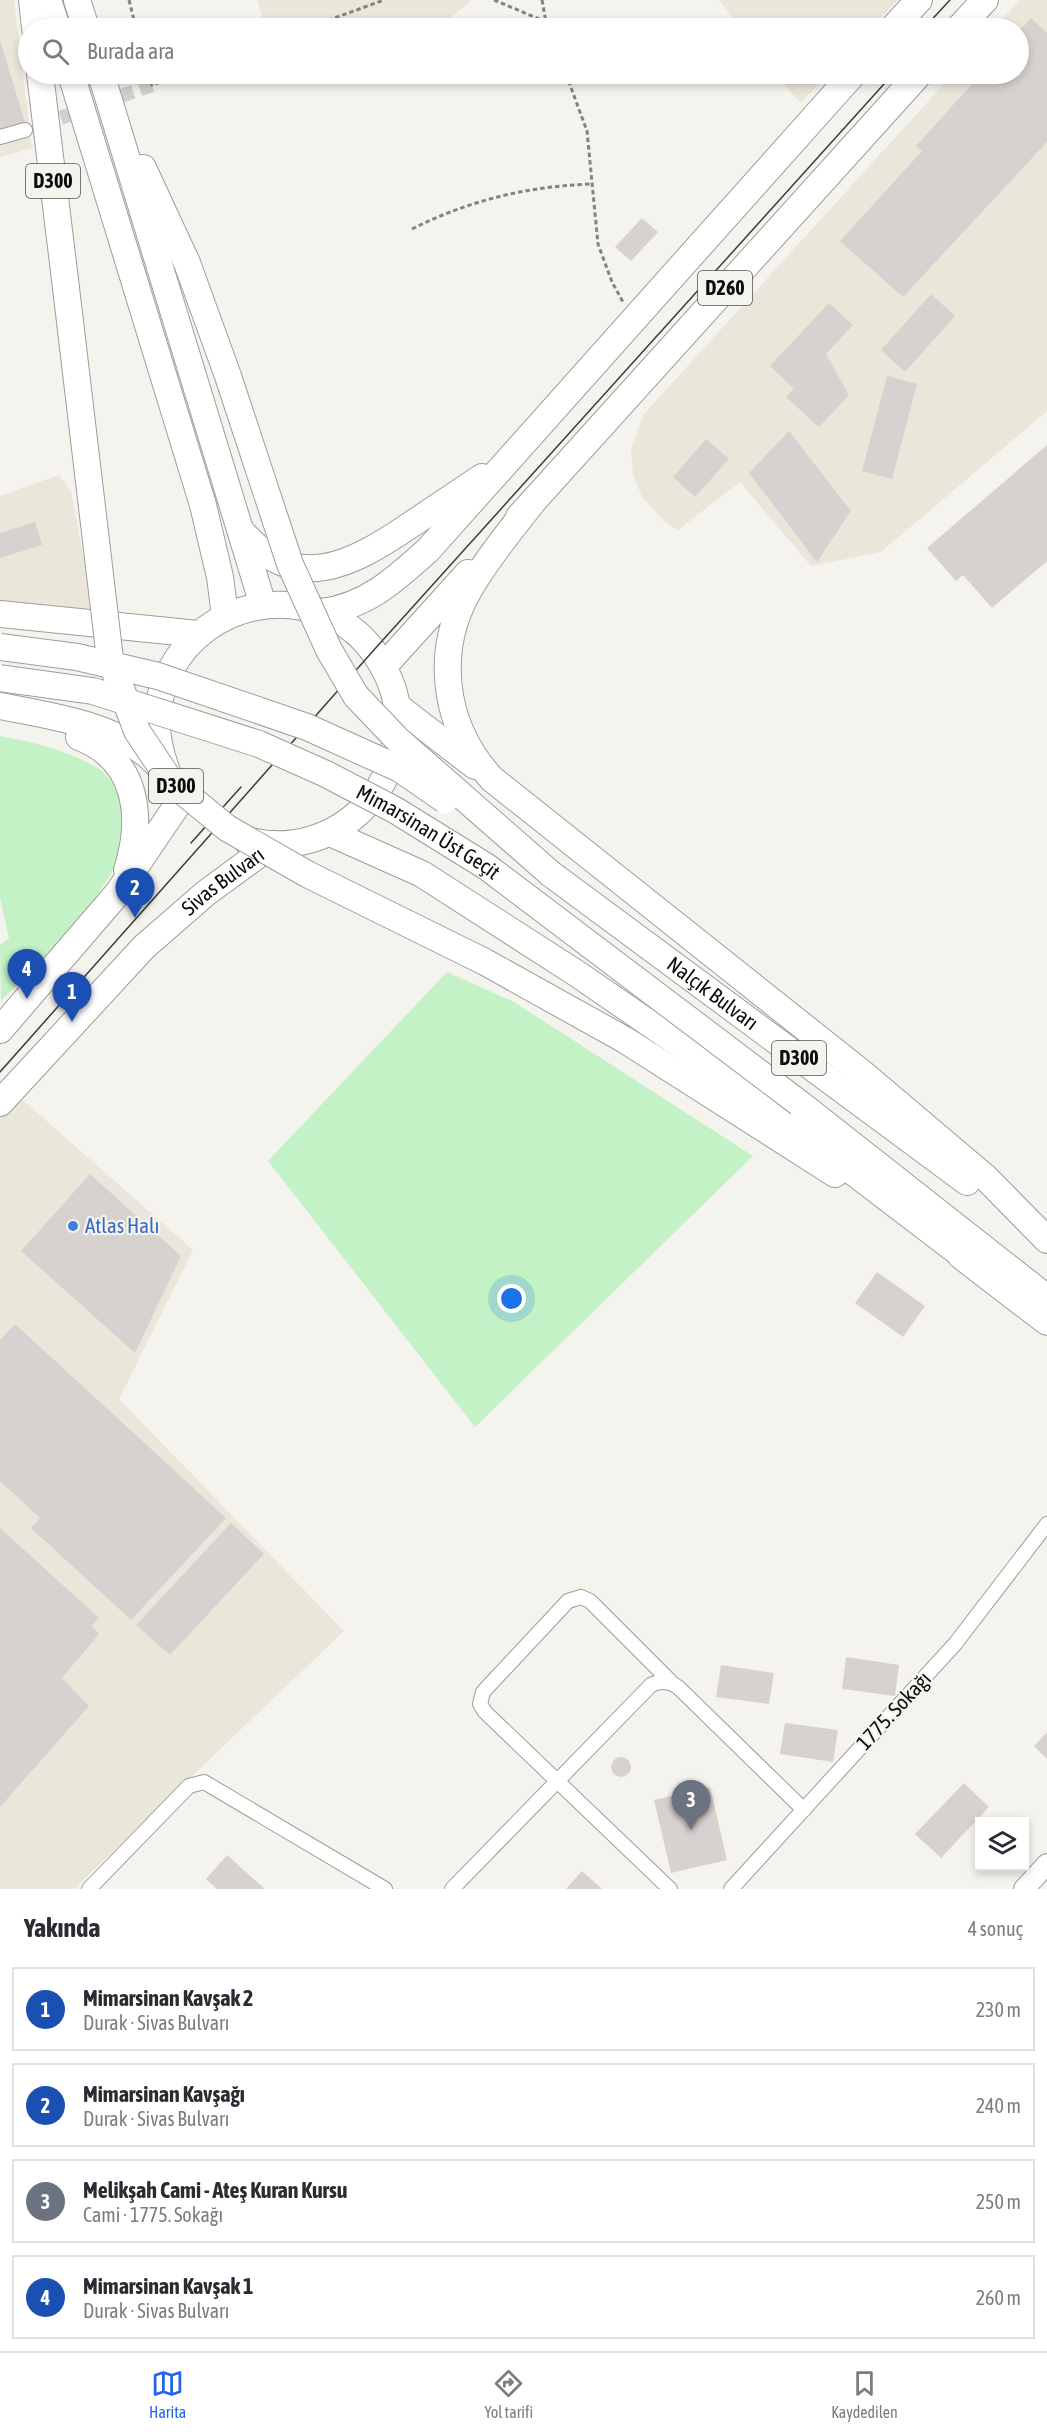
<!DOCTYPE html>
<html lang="tr">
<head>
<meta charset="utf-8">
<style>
	:root { --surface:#fff; --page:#f7f7f7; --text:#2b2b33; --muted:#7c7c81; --line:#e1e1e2; --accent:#2563eb }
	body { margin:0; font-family:"Asap Condensed",sans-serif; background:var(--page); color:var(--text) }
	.controls { position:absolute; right:18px; bottom:18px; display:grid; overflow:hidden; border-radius:0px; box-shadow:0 3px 9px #0003 }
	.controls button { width:54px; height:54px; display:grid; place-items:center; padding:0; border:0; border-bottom:2px solid var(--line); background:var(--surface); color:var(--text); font:30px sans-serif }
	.you { position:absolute; left:512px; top:1299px; width:21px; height:21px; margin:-15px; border:4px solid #fff; border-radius:50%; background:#1a73e8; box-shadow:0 0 0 9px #1a73e833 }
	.badge { display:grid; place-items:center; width:39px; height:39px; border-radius:50%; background:var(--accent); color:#fff; font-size:20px; font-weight:700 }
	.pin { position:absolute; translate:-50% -50px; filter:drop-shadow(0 2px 3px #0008) }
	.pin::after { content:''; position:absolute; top:32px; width:21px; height:18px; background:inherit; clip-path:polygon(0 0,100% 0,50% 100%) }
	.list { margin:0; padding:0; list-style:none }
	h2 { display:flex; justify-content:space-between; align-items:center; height:78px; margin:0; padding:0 24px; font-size:26px }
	h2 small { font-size:20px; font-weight:400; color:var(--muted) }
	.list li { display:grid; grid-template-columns:39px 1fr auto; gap:18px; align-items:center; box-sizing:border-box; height:84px; margin:0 12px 12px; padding:0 12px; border:2px solid var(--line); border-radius:0px }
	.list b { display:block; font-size:22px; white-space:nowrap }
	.list p { margin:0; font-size:20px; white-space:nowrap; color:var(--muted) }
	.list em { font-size:20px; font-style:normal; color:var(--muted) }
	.icon { flex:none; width:33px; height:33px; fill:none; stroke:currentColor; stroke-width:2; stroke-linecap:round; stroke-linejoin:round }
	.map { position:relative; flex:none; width:1047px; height:1889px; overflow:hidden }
	.search { position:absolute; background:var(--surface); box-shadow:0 3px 9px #0003; left:18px; right:18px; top:18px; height:66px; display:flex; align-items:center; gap:15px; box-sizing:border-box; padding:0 21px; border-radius:33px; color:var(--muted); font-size:22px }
	.sheet { height:462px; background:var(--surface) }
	nav { display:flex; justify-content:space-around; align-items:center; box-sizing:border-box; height:84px; border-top:2px solid var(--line); background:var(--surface); font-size:16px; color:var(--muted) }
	nav a { display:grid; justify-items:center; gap:3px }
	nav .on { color:var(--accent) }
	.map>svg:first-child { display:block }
	.built { fill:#eae6da }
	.green { fill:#c2f2c5 }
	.building { fill:#d7d2cf }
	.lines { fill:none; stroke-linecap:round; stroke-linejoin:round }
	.street-tunnel { stroke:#d2d0cc; stroke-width:14; stroke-dasharray:14 7; stroke-linecap:butt }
	.street-casing { stroke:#9f9d98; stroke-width:16 }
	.secondary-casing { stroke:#9f9d98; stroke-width:22 }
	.highway-casing { stroke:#9f9d98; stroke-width:28 }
	.path { stroke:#858380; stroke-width:3; stroke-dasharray:4.5 3; stroke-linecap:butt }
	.street { stroke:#fff; stroke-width:14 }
	.secondary { stroke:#fff; stroke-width:20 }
	.highway { stroke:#fff; stroke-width:26 }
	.tram { stroke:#3d3c39; stroke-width:1.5 }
	.highway-bridge-casing { stroke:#9f9d98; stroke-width:28; stroke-linecap:butt }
	.highway-bridge { stroke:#fff; stroke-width:26 }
	.shop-dot { fill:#3f7fe0; stroke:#f5f3ee; stroke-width:2 }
	.labels { text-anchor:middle; stroke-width:4.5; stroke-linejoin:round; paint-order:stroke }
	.shield { fill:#f5f3ee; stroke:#53514e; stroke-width:1.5 }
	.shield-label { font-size:20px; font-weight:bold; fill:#0d0c0a }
	.street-label { font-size:21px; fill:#0d0c0a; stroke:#f5f3ee }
	.shop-label { font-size:21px; fill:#366cbe; stroke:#f5f3ee; text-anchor:start }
</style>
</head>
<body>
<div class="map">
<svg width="1047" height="1889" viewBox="0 0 1047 1889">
	<rect width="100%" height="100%" fill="#f5f3ee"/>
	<path class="built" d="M0,0H14L32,148L0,157Z
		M257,0H472L450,18L415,28H265Z
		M719,0H898L871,28H741Z
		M1020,0H1047V411L881,552L811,566L740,482L678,530L667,524L642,497L633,474L631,450L643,415L953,74H1018V28H994Z
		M776,74H828L800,103Z
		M59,475L71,491L94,614L0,608V496Z
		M0,1080L193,1250L119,1399L344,1631L74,1889H0Z"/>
	<path class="green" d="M0,736C33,742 70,751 99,769C110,776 118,791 121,803C125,823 126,846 116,865C89,914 40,962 1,1001L0,945L9,938L0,898Z
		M447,972L514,1002L753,1156L475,1427L268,1161Z"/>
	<path class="building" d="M1031,18L1047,33V142L903,297L840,241L922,151L916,146L981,74H1018V32Z
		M0,40L27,129L0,134Z
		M642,218L658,232L631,261L615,247Z
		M931,294L955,316L905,372L881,350Z
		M829,303L853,325L826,354L849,395L819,427L786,397L794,389L770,366Z
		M887,376L917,384L892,479L862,471Z
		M789,431L851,511L817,562L749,473Z
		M706,439L729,459L695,497L673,477Z
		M1047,445V561L992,608L963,575L956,581L927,548Z
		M35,522L42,545L0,558V533Z
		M90,1174L181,1256L135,1353L21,1251Z
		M877,1272L925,1306L903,1337L855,1303Z
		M15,1324L226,1518L131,1620L31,1528L40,1518L0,1481V1340Z
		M231,1523L264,1554L170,1655L136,1625Z
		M0,1528L99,1618L92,1626L99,1634L62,1678L89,1706L0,1807Z
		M846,1657L899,1665L895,1696L842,1689Z
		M721,1665L774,1673L769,1704L716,1697Z
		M785,1723L838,1730L833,1762L780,1754Z
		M1047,1732V1759L1034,1746Z
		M611 1767a10 10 0 1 1 20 0a10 10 0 1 1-20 0Z
		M964,1783L989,1807L941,1858L915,1834Z
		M710,1787L727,1860L671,1873L654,1800Z
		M227,1855L265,1889H217L206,1879Z
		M582,1871L602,1889H566Z"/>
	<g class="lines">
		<path class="street-tunnel" d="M41,125L152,85"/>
		<g class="street-casing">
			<path id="street" d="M0,137L25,130
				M89,1889L189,1786L204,1782L385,1889
				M452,1889L651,1685C661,1680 670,1681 679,1688L804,1810
				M670,1889L485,1712L480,1704L483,1692L568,1601L581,1597L590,1601L671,1682
				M731,1889L955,1644L1047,1524"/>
		</g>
		<g class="secondary-casing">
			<path id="secondary" d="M1024,1889L1047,1864"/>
		</g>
		<g class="highway-casing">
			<g id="highway">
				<path d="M32,0L35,28"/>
				<path d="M48,0L57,28"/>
				<path d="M77,0L86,28"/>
				<path d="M893,28L919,0"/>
				<path d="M959,28L985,0"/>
				<path d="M40,74L66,288"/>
				<path d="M71,74L203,505L220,577L225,616"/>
				<path d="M101,74L263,605"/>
				<path d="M143,168L187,263"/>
				<path d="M531,504C511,530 489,556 472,585C433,648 442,725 492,779L862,1073L986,1178L1047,1240"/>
				<path d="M519,517L919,74"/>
				<path d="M241,531C296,595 351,565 409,526C433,510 457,494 482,477"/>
				<path d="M322,612C367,606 396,579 428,550L853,74"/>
				<path d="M0,614L198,634"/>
				<path d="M384,666L468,573"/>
				<path d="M0,706C51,716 120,725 157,764"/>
				<path d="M397,706L475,766"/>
				<path d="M79,737C137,759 144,816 127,870"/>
				<path d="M168,774C162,758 157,742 157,725C157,644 237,587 314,610C339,617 361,633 376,655C387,672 397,692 397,713C398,748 390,779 366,805C336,838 290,852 246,840"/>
				<path d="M330,833L422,874L576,973L739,1085L975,1265"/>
				<path id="s1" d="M551,874L967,1182"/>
				<path d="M0,1030L117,894L182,798"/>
				<path d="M625,1040L835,1174"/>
				<path id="s2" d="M0,1103L144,947L206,893L273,844"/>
				<path d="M799,1103L1047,1298"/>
				<path d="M961,1256L1047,1322"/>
			</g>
		</g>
		<path class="path" d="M129,0L136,28
			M494,0L544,21
			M542,0L547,28
			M307,28L384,0
			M149,74L152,85L185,74
			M566,74L587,131L598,244L612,282L623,302
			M412,229C470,200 528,186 593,184"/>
		<use href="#street" class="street"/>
		<use href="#secondary" class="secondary"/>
		<use href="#highway" class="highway"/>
		<path class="tram" d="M924,28L950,0
			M191,843L241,787
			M0,1072L373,651L893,74"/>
		<g class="highway-bridge-casing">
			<g id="highway-bridge">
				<path d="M187,263L228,376L290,564L329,650L356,696L398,740L551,874"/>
				<path d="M66,288L110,659L137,731L171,782L227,828L307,874L485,962L625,1040"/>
				<path d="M0,647L77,657L158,676L307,727L400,769L445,800"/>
				<path id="s3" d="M0,678L93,691L259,744L326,774L395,810L487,867L799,1103"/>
			</g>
		</g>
		<use href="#highway-bridge" class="highway-bridge"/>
	</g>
	<circle class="shop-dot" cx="73" cy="1226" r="6"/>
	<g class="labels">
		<g class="shield">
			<rect x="26" y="164" width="54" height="34" rx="4.5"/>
			<rect x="698" y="271" width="54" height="34" rx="4.5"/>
			<rect x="149" y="769" width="54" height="34" rx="4.5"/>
			<rect x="772" y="1041" width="54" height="34" rx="4.5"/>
		</g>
		<g class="shield-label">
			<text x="53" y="188">D300</text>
			<text x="725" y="295">D260</text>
			<text x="176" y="793">D300</text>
			<text x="799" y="1065">D300</text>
		</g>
		<g class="street-label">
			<text dy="7" stroke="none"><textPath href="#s3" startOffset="459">Mimarsinan Üst Geçit</textPath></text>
			<text dy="7" stroke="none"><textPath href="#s2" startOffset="315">Sivas Bulvarı</textPath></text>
			<text dy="7" stroke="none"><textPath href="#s1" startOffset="201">Nalçık Bulvarı</textPath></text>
			<text transform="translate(894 1711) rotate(-47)" y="7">1775. Sokağı</text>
		</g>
		<g class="shop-label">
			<text x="85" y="1233">Atlas Halı</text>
		</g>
	</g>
</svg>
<div class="controls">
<button><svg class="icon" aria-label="layers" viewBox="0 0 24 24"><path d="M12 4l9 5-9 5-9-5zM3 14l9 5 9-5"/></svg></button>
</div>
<div class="you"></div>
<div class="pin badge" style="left:72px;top:1022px;background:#1a4fb4">1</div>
<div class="pin badge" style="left:135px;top:918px;background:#1a4fb4">2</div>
<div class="pin badge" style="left:691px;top:1830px;background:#6b7280">3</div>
<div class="pin badge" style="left:27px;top:999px;background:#1a4fb4">4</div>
<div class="search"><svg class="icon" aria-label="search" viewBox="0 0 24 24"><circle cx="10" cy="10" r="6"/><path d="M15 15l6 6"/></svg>Burada ara</div>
</div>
<section class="sheet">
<h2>Yakında<small>4 sonuç</small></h2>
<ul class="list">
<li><span class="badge" style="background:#1a4fb4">1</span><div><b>Mimarsinan Kavşak 2</b><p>Durak · Sivas Bulvarı</p></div><em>230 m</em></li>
<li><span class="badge" style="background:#1a4fb4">2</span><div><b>Mimarsinan Kavşağı</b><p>Durak · Sivas Bulvarı</p></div><em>240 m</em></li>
<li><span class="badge" style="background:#6b7280">3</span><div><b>Melikşah Cami - Ateş Kuran Kursu</b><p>Cami · 1775. Sokağı</p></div><em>250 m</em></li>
<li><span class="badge" style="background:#1a4fb4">4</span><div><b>Mimarsinan Kavşak 1</b><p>Durak · Sivas Bulvarı</p></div><em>260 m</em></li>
</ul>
</section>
<nav>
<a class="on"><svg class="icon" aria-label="map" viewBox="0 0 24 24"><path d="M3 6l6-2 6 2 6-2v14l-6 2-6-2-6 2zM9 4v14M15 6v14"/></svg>Harita</a>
<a><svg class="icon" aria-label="directions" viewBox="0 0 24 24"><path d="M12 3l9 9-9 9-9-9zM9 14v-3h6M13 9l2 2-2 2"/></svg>Yol tarifi</a>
<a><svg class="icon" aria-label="saved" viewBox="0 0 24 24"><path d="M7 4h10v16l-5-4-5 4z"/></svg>Kaydedilen</a>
</nav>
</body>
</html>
